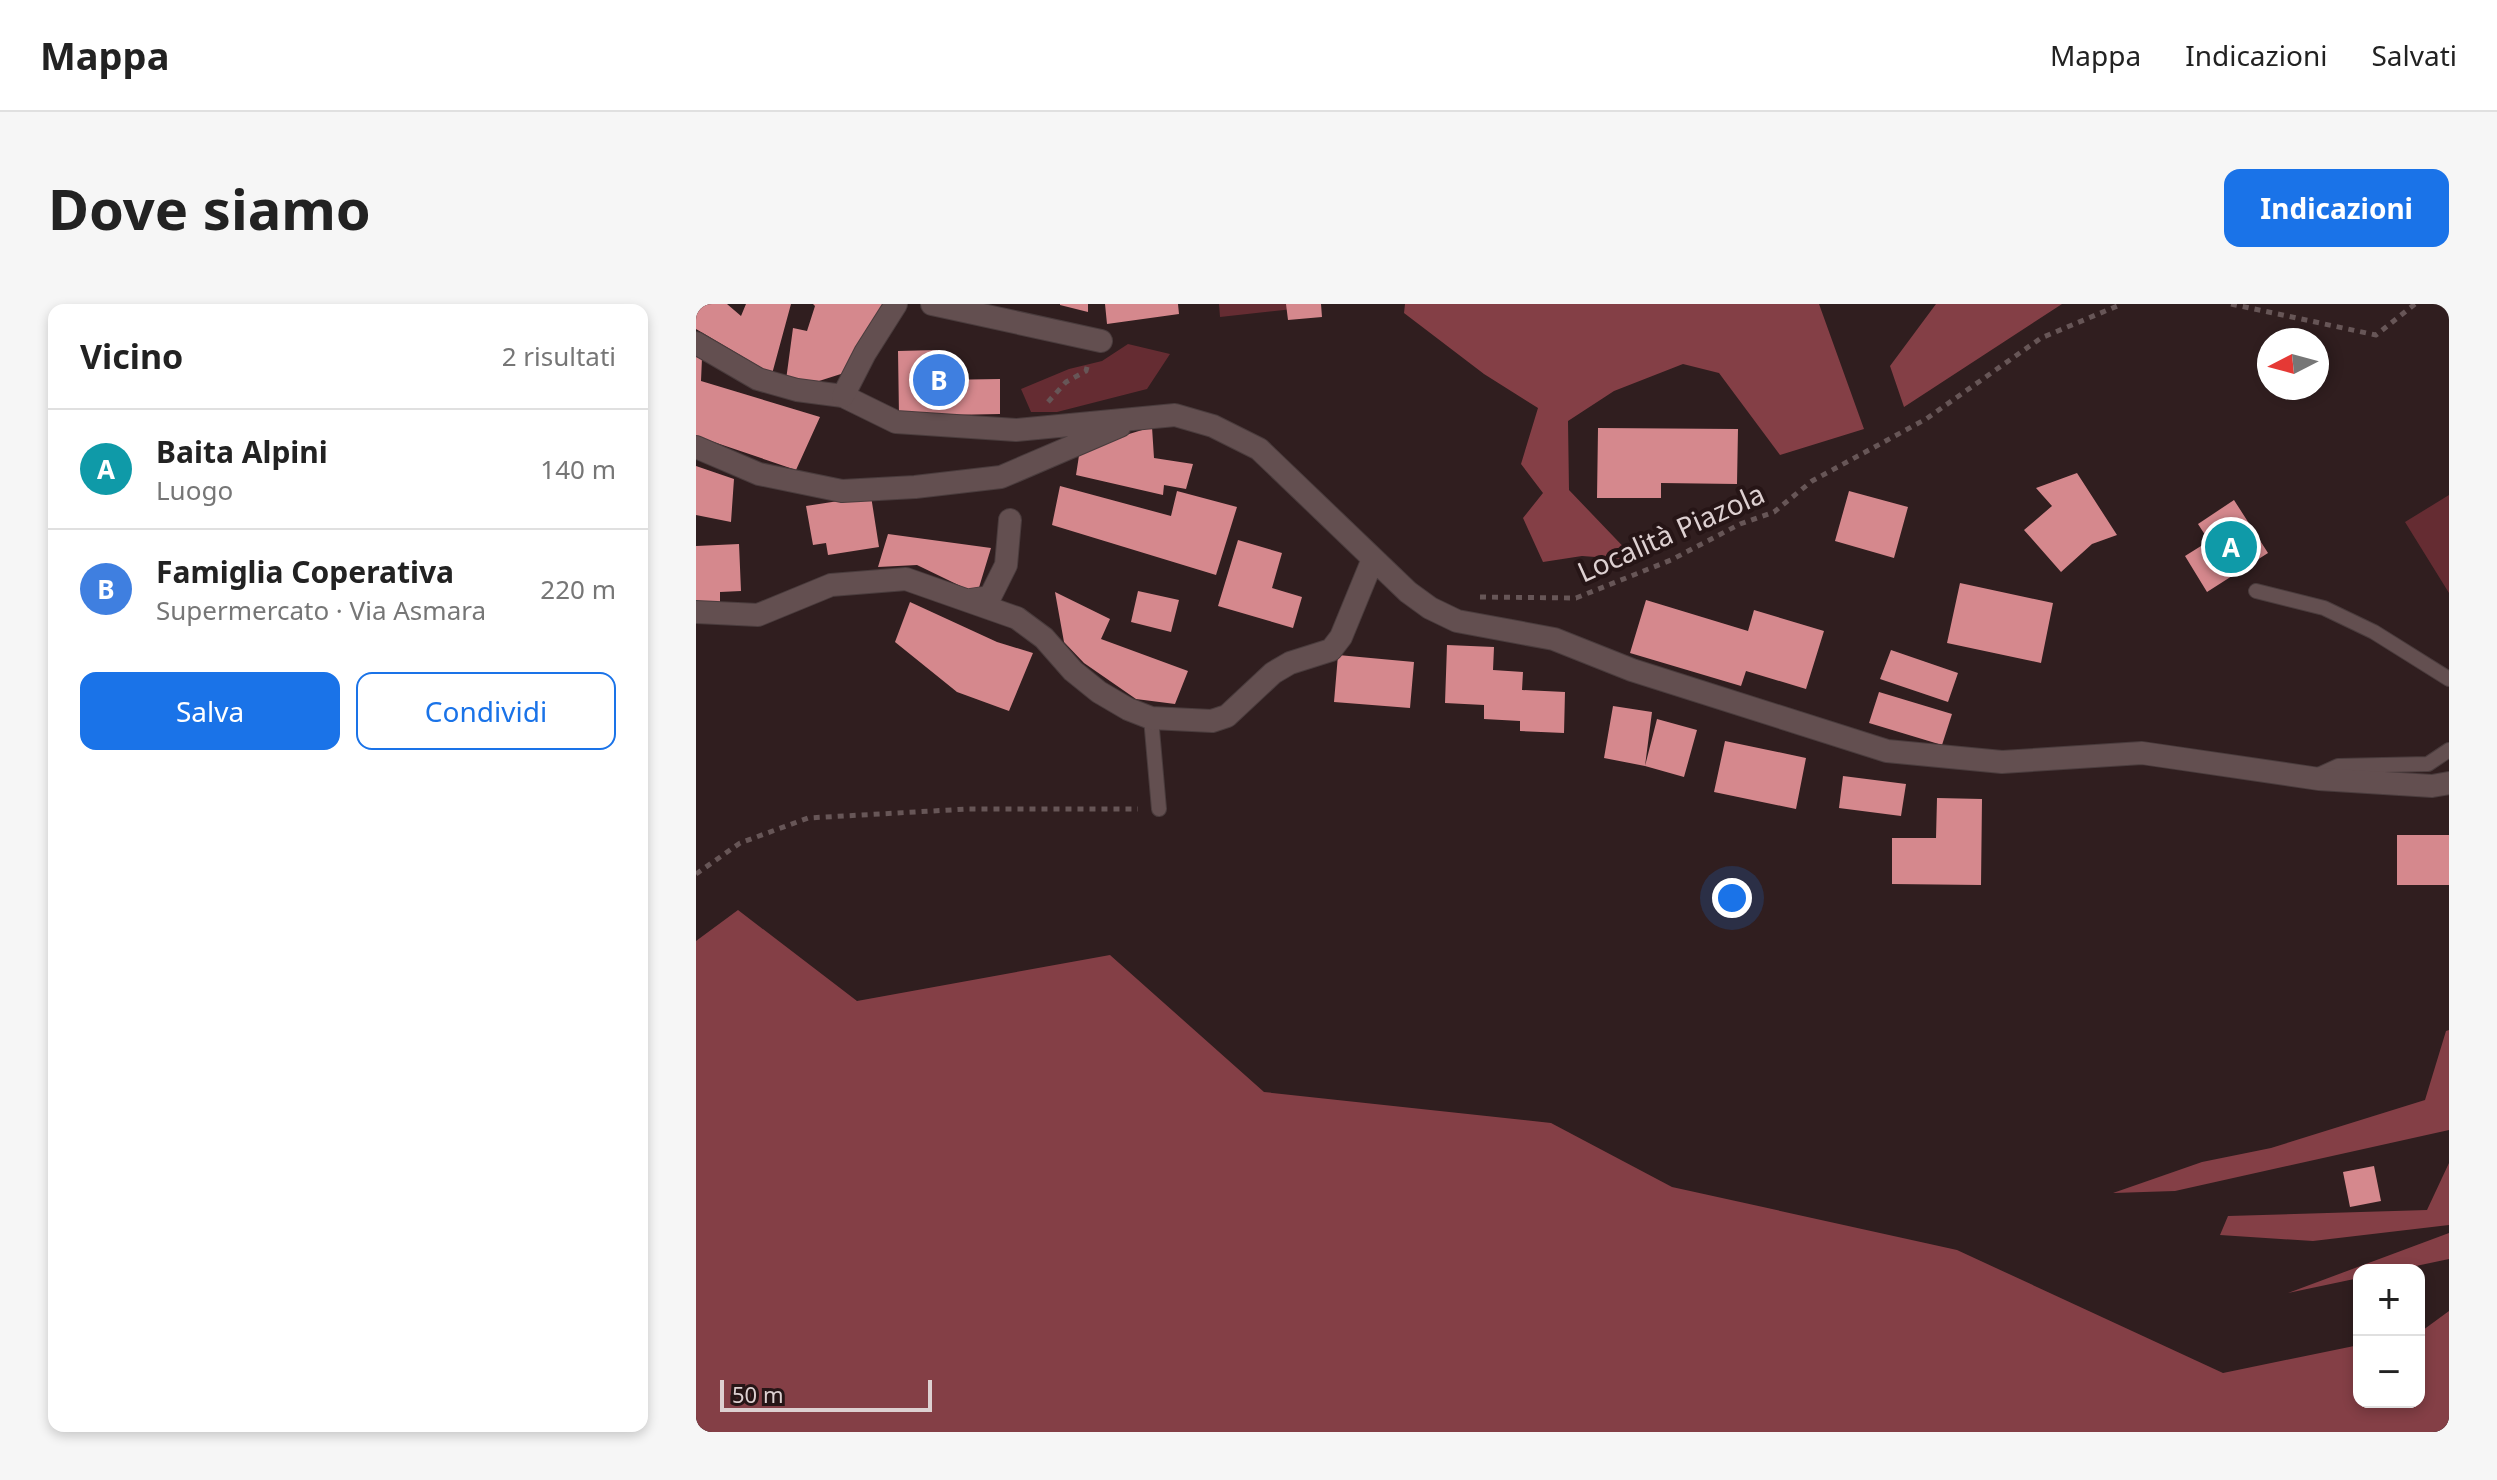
<!DOCTYPE html>
<html lang="it">
<head>
<meta charset="utf-8">
<style>
	:root { --surface:#fff; --page:#f6f6f6; --text:#222; --muted:#767676; --line:#e0e0e0; --accent:#1a73e8 }
	body { margin:0; font-family:"Noto Sans",sans-serif; background:var(--page); color:var(--text) }
	.controls { position:absolute; right:24px; bottom:24px; display:grid; overflow:hidden; border-radius:16px; box-shadow:0 4px 12px #0003 }
	.controls button { width:72px; height:72px; display:grid; place-items:center; padding:0; border:0; border-bottom:2px solid var(--line); background:var(--surface); color:var(--text); font:40px sans-serif }
	.compass { position:absolute; left:1561px; top:24px; width:72px; height:72px; border-radius:50%; background:var(--surface); box-shadow:0 4px 12px #0003; rotate:264deg }
	.scale { position:absolute; left:24px; bottom:20px; width:212px; box-sizing:border-box; padding-left:8px; border:4px solid #ddd0d1; border-top:0; font-size:22px; line-height:28px; white-space:nowrap; color:#ddd0d1; -webkit-text-stroke:6px #261516; paint-order:stroke }
	.you { position:absolute; left:1036px; top:594px; width:28px; height:28px; margin:-20px; border:6px solid #fff; border-radius:50%; background:#1a73e8; box-shadow:0 0 0 12px #1a73e833 }
	.badge { display:grid; place-items:center; width:52px; height:52px; border-radius:50%; background:var(--accent); color:#fff; font-size:26px; font-weight:700 }
	.pin { position:absolute; translate:-50% -50%; border:4px solid #fff; box-shadow:0 2px 8px #0006 }
	.list { margin:0; padding:0; list-style:none }
	h2 { display:flex; justify-content:space-between; align-items:center; height:104px; margin:0; padding:0 32px; font-size:34px }
	h2 small { font-size:26px; font-weight:400; color:var(--muted) }
	.list li { display:grid; grid-template-columns:52px 1fr auto; gap:24px; align-items:center; box-sizing:border-box; height:120px; padding:0 32px; border-top:2px solid var(--line) }
	.list b { display:block; font-size:30px; white-space:nowrap }
	.list p { margin:0; font-size:26px; white-space:nowrap; color:var(--muted) }
	.list em { font-size:26px; font-style:normal; color:var(--muted) }
	.actions { display:flex; gap:16px; padding:24px 32px }
	.actions a { flex:1; padding:18px 0; border:2px solid var(--accent); border-radius:16px; text-align:center; font-size:28px; color:var(--accent) }
	.actions .main { background:var(--accent); color:#fff }
	.map { position:relative; flex:none; width:1753px; height:1128px; overflow:hidden; border-radius:16px }
	header { display:flex; align-items:center; gap:48px; box-sizing:border-box; height:112px; padding:0 40px; background:var(--surface); border-bottom:2px solid var(--line) }
	header strong { font-size:38px }
	nav { display:flex; gap:44px; margin-inline-start:auto; font-size:28px }
	.intro { display:flex; align-items:center; justify-content:space-between; box-sizing:border-box; height:192px; padding:0 48px }
	h1 { margin:0; font-size:56px }
	.button { padding:20px 36px; border-radius:16px; background:var(--accent); color:#fff; font-size:28px; font-weight:700 }
	main { display:flex; gap:48px; padding:0 48px }
	aside { flex:1; background:var(--surface); border-radius:16px; box-shadow:0 4px 12px #0003 }
	.map>svg:first-child { display:block }
	.green { fill:#652c32 }
	.forest { fill:#843f46 }
	.building { fill:#d5888d }
	.lines { fill:none; stroke-linecap:round; stroke-linejoin:round }
	.service-casing { stroke:#4a3c3d; stroke-width:16 }
	.minor-casing { stroke:#4a3c3d; stroke-width:24 }
	.tertiary-casing { stroke:#4a3c3d; stroke-width:24 }
	.path { stroke:#675657; stroke-width:5; stroke-dasharray:6 6; stroke-linecap:butt }
	.service { stroke:#634f50; stroke-width:14 }
	.minor { stroke:#634f50; stroke-width:22 }
	.tertiary { stroke:#634f50; stroke-width:22 }
	.labels { text-anchor:middle; stroke-width:8; stroke-linejoin:round; paint-order:stroke }
	.street-label { font-size:28px; fill:#ddd0d1; stroke:#261516 }
</style>
</head>
<body>
<header>
<strong>Mappa</strong>
<nav><a>Mappa</a><a>Indicazioni</a><a>Salvati</a></nav>
</header>
<div class="intro"><h1>Dove siamo</h1><a class="button">Indicazioni</a></div>
<main>
<aside>
<h2>Vicino<small>2 risultati</small></h2>
<ul class="list">
<li><span class="badge" style="background:#0f9aa8">A</span><div><b>Baita Alpini</b><p>Luogo</p></div><em>140 m</em></li>
<li><span class="badge" style="background:#3f7fe0">B</span><div><b>Famiglia Coperativa</b><p>Supermercato · Via Asmara</p></div><em>220 m</em></li>
</ul>
<div class="actions"><a class="main">Salva</a><a>Condividi</a></div>
</aside>
<div class="map">
<svg width="1753" height="1128" viewBox="0 0 1753 1128">
	<rect width="100%" height="100%" fill="#301e1f"/>
	<path class="green" d="M523,0H615L616,3L524,13Z
		M432,40L474,50L451,85L361,108H335L325,85L373,65L406,57Z
		M1753,191V289L1709,218Z"/>
	<path class="forest" d="M709,0H1123L1168,125L1084,151L1023,69L987,60L918,87L872,117L873,186L940,256L886,252L847,258L827,214L847,189L825,160L842,104L788,70L708,9Z
		M1240,0H1366L1208,103L1194,62Z
		M42,606L161,697L414,651L568,788L855,819L976,883L1261,946L1527,1069L1663,1041V1098H1723V1029L1753,1007V1128H0V637Z
		M1753,726V826L1479,887L1417,889L1506,858L1575,844L1729,796L1750,727Z
		M1753,859V921L1617,937L1524,931L1532,912L1731,906Z
		M1753,929V955L1701,966H1663V974L1592,989Z"/>
	<path class="building" d="M0,0H31L45,12L50,0H95L76,70L0,25Z
		M117,0H188L148,69L123,77L90,76L97,24L111,27L119,2Z
		M364,0H392V8L364,1Z
		M409,0H482L483,10L411,20Z
		M590,0H625L626,13L592,16Z
		M241,46L242,76L304,75V110L203,112L202,47Z
		M0,53L6,54L5,77L124,113L100,166L0,132Z
		M456,123L458,154L497,160L490,185L468,181L467,191L380,171L384,145Z
		M902,124L1042,125L1041,180L965,179V194H901Z
		M0,162L38,175L35,218L0,211Z
		M1381,169L1421,231L1396,240L1365,268L1328,226L1356,202L1340,184Z
		M364,182L475,212L481,187L541,203L520,271L356,221Z
		M1153,187L1212,203L1198,254L1139,237Z
		M175,192L183,243L132,251L130,239L117,241L110,202Z
		M1538,196L1572,249L1511,288L1489,252L1513,237L1502,220Z
		M192,230L295,244L281,290L221,261L182,263Z
		M542,236L586,249L576,284L606,293L597,324L522,302Z
		M43,240L45,287L24,288V300L0,301V242Z
		M1264,279L1357,299L1345,359L1251,339Z
		M442,287L483,296L475,328L435,318Z
		M359,288L414,315L405,335L492,367L479,400L440,395L388,359L368,338Z
		M950,296L1052,327L1058,306L1128,327L1110,385L1050,367L1045,382L934,349Z
		M214,298L301,338L337,349L313,407L261,388L199,338Z
		M751,341L798,343L797,366L827,368L826,386L869,388L868,429L824,427V417L788,415V401L749,399Z
		M1195,346L1262,369L1252,398L1184,375Z
		M642,351L718,358L714,404L638,398Z
		M1183,388L1256,410L1246,441L1173,419Z
		M917,402L956,408L949,462L908,454Z
		M961,415L1001,426L988,473L949,462Z
		M1029,437L1110,454L1100,505L1018,488Z
		M1147,472L1210,480L1205,512L1143,504Z
		M1241,494L1286,495L1285,581L1196,580V534H1240Z
		M1701,531H1753V581H1701Z
		M1678,862L1685,897L1654,903L1647,868Z"/>
	<g class="lines">
		<g class="service-casing">
			<path id="service" d="M1560,287L1628,304L1678,328L1753,375
				M455,414L463,505
				M1620,472L1642,462L1732,460L1753,446"/>
		</g>
		<g class="minor-casing">
			<path id="minor" d="M236,0L405,37
				M0,39L62,75L101,86L147,92L200,118L320,126L479,111L517,122L563,145L712,288L734,304L761,317L858,335L936,366L1191,447L1306,458L1446,449L1623,475L1736,482L1753,479
				M0,143L63,170L146,187L219,183L305,173L424,122
				M274,296L294,293L310,261L314,216
				M0,308L62,311L135,281L210,275L321,314L348,334L377,367L403,388L432,405L455,414L516,417L531,412L577,369L594,359L635,346L645,333L677,255"/>
		</g>
		<g class="tertiary-casing">
			<path id="tertiary" d="M147,92L169,49L200,0"/>
		</g>
		<path class="path" d="M1535,0L1680,31L1719,0
			M352,98L370,78L390,67L392,59
			M784,293L880,294L975,256L1044,220L1078,208L1116,177L1230,115L1345,34L1426,0
			M0,570L44,539L112,514L272,505H442"/>
		<use href="#service" class="service"/>
		<use href="#minor" class="minor"/>
		<use href="#tertiary" class="tertiary"/>
	</g>
	<g class="labels">
		<g class="street-label">
			<text transform="translate(975 229) rotate(-24)" y="10">Località Piazola</text>
		</g>
	</g>
</svg>
<div class="controls">
<button>+</button>
<button>−</button>
</div>
<svg class="compass" viewBox="-18 -18 36 36"><path d="M0-13l5 13h-10z" fill="#e53935"/><path d="M0 13l5-13h-10z" fill="#767676"/></svg>
<div class="scale">50 m</div>
<div class="you"></div>
<div class="pin badge" style="left:1535px;top:243px;background:#0f9aa8">A</div>
<div class="pin badge" style="left:243px;top:76px;background:#3f7fe0">B</div>
</div>
</main>
</body>
</html>
